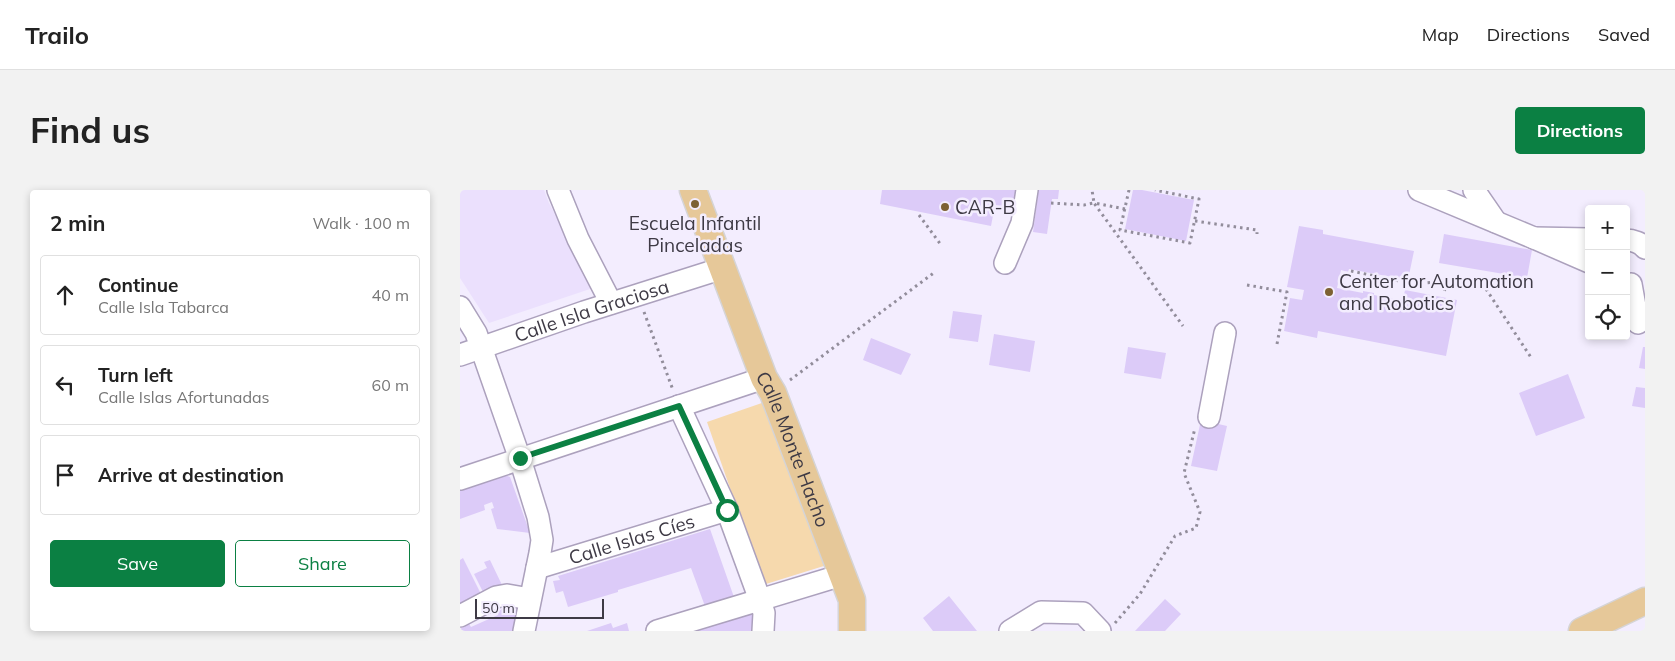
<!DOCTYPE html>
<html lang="en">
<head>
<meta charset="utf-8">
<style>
	:root { --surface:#fff; --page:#f2f2f2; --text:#222; --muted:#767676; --line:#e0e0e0; --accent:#0b8043 }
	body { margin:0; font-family:Mulish,sans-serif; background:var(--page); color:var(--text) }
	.controls { position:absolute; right:15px; top:15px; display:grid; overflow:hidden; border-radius:5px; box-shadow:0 2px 8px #0003 }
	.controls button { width:45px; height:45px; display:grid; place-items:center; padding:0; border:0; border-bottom:1px solid var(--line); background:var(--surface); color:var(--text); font:25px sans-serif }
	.scale { position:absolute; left:15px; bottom:12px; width:129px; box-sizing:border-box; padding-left:5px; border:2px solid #3e3a45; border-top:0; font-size:14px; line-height:18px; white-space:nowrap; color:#3e3a45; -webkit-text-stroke:4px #f3edfe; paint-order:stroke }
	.stop { position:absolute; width:15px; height:15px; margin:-11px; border:4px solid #0b8043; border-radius:50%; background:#fff }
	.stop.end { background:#0b8043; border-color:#fff; box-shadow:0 1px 5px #0008 }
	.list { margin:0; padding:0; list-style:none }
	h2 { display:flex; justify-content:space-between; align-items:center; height:65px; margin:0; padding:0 20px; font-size:21px }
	h2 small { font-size:16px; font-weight:400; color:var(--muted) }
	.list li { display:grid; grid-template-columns:32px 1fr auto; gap:15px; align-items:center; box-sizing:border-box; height:80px; margin:0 10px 10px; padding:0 10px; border:1px solid var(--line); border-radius:5px }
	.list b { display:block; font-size:19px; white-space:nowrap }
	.list p { margin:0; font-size:16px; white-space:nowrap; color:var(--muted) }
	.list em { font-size:16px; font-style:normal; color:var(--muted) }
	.actions { display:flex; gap:10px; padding:15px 20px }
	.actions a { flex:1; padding:11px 0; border:1px solid var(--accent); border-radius:5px; text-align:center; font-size:18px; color:var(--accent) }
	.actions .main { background:var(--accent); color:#fff }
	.icon { flex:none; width:28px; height:28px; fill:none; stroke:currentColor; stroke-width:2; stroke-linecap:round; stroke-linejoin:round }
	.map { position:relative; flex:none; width:1185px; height:441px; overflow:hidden; border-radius:5px }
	header { display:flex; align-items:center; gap:30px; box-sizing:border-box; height:70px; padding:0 25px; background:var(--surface); border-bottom:1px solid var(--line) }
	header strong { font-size:24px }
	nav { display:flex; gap:28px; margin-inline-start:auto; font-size:18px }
	.intro { display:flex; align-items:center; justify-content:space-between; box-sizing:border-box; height:120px; padding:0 30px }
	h1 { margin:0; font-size:35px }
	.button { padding:12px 22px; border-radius:5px; background:var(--accent); color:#fff; font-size:18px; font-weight:700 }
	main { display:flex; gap:30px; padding:0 30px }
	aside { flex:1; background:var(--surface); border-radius:5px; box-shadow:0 2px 8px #0003 }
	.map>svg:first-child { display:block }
	.built { fill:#ebe0fd }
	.green { fill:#f6d9ad }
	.building { fill:#dccbf8 }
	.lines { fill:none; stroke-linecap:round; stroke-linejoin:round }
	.minor-casing { stroke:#aca1bd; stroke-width:24 }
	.major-casing { stroke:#d5d4d6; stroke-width:29 }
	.path { stroke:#928d9b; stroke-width:3; stroke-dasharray:2.5 4; stroke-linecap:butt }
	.minor { stroke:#fff; stroke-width:21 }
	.major { stroke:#e6c899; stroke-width:26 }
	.route { stroke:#0b8043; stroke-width:6 }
	.poi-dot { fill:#7d6133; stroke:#f3edfe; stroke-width:2 }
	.labels { text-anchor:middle; stroke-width:5; stroke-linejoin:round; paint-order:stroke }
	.poi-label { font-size:19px; fill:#3e3a45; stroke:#f3edfe; text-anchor:start }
	.street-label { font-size:19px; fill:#3e3a45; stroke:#f3edfe }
</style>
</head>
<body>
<header>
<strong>Trailo</strong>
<nav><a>Map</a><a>Directions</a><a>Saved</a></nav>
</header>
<div class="intro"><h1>Find us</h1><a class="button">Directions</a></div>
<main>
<aside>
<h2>2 min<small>Walk · 100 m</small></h2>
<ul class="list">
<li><svg class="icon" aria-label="ahead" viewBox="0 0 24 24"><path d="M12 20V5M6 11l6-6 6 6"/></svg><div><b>Continue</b><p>Calle Isla Tabarca</p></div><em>40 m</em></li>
<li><svg class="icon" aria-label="left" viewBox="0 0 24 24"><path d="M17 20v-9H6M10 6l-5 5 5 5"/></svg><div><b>Turn left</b><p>Calle Islas Afortunadas</p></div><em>60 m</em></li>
<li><svg class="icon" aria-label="arrive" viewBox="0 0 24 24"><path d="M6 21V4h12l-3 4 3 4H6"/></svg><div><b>Arrive at destination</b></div></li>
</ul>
<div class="actions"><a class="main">Save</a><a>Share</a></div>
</aside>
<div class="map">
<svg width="1185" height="441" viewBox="0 0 1185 441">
	<rect width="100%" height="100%" fill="#f3edfe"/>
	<path class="built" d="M0,0H84L89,13L133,98L29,133L0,88Z"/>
	<path class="green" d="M305,212L367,375L306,394L303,393L247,232Z"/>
	<path class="building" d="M422,0H557L554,19L535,15L531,36L420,14Z
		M573,0H599L598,9H592L587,44L573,42L578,5L572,3Z
		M673,0H682L734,10L726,51L665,39Z
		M839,36L863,40V44L954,61L948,90L889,79L888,82L881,80L877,98L903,103V101L914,103V105L943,111L945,100L997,110L986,166L858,141L857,148L824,141L830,108L842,110L844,100L827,97Z
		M984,44L1072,60L1067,88L979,73Z
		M493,121L522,125L518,152L489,148Z
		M534,144L575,151L570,182L529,175Z
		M411,148L451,164L441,185L403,170Z
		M668,157L706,163L701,189L664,183Z
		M1183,157H1185V179L1179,178Z
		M1108,184L1125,228L1076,246L1059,203Z
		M1176,197L1185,198V218L1172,216Z
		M741,230L767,236L757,281L731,276Z
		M45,285L50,287L70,343L37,339L31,319L34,318L32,312L24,315L25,320L0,329V301Z
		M250,339L275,410L246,419L231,378L158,400V402L108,417L103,401L96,403L93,391L100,390L98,386Z
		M3,368L21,404L0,414V370Z
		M30,370L42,395L24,404L14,384L27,378L24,372Z
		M489,406L517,441H473L463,428Z
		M705,409L721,424L705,441H675Z
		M42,419L58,421L55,441H0V439L9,434L11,437L38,425L39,421Z
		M291,424L293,425V441H233Z
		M151,433L153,438L167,433L169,441H127Z"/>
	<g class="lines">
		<g class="minor-casing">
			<g id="minor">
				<path d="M98,0L118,49L151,113"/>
				<path d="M959,0L1074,48"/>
				<path d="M1014,0L1036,32"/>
				<path d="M1129,49L1074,48L1129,72"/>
				<path d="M1166,50C1173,50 1181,53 1185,58"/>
				<path d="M545,73L562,33L567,0"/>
				<path d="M1171,94L1178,133"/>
				<path d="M0,117L16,143L60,269L78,327L82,350L80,363L64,441"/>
				<path id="s1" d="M0,165L124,122L263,78"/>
				<path d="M219,216L267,320L300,410L304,423L303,441"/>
				<path d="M749,227L765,143"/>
				<path d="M0,289L304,188"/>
				<path id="s2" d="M77,378L267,320"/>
				<path d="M0,426L36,407L47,405L70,409"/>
				<path d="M197,441L382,385"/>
				<path d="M550,441L581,422L623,423L640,441"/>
			</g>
		</g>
		<g class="major-casing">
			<g id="major">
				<path id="s3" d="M233,0L304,188L313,203L392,410V441"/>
				<path d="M1122,441L1185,411"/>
			</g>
		</g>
		<path class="path" d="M669,0L660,40L730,53L739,9L695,0
			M591,13L624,15L634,13L632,0
			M665,19L634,13L723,136
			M459,25L481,55
			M735,31L797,40V44
			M891,81L953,94L986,91L984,104
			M787,95L827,102L817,154
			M1026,99L1072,169
			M184,122L213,200
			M330,190L475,82
			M655,433L680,404L715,346L736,338L740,322L724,283L735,238"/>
		<use href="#minor" class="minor"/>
		<use href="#major" class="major"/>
	</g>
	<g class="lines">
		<path class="route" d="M60,268L219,216L267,320"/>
	</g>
	<g class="poi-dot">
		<circle cx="235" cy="14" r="5"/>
		<circle cx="485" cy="17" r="5"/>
		<circle cx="869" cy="102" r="5"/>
	</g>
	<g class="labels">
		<g class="poi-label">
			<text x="495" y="24">CAR-B</text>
			<text x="235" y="40" text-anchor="middle">Escuela Infantil<tspan x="235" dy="22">Pinceladas</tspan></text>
			<text x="879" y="98">Center for Automation<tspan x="879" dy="22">and Robotics</tspan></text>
		</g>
		<g class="street-label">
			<text dy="7" stroke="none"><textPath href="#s1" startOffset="139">Calle Isla Graciosa</textPath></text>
			<text dy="7" stroke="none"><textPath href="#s3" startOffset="278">Calle Monte Hacho</textPath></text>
			<text dy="7" stroke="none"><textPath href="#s2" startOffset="99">Calle Islas Cíes</textPath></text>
		</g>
	</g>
</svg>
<div class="controls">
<button>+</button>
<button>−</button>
<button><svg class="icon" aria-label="locate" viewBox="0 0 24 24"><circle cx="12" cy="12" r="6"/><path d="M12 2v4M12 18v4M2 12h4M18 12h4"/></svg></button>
</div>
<div class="scale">50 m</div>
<div class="stop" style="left:267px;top:320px"></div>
<div class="stop end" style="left:60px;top:268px"></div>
</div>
</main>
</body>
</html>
